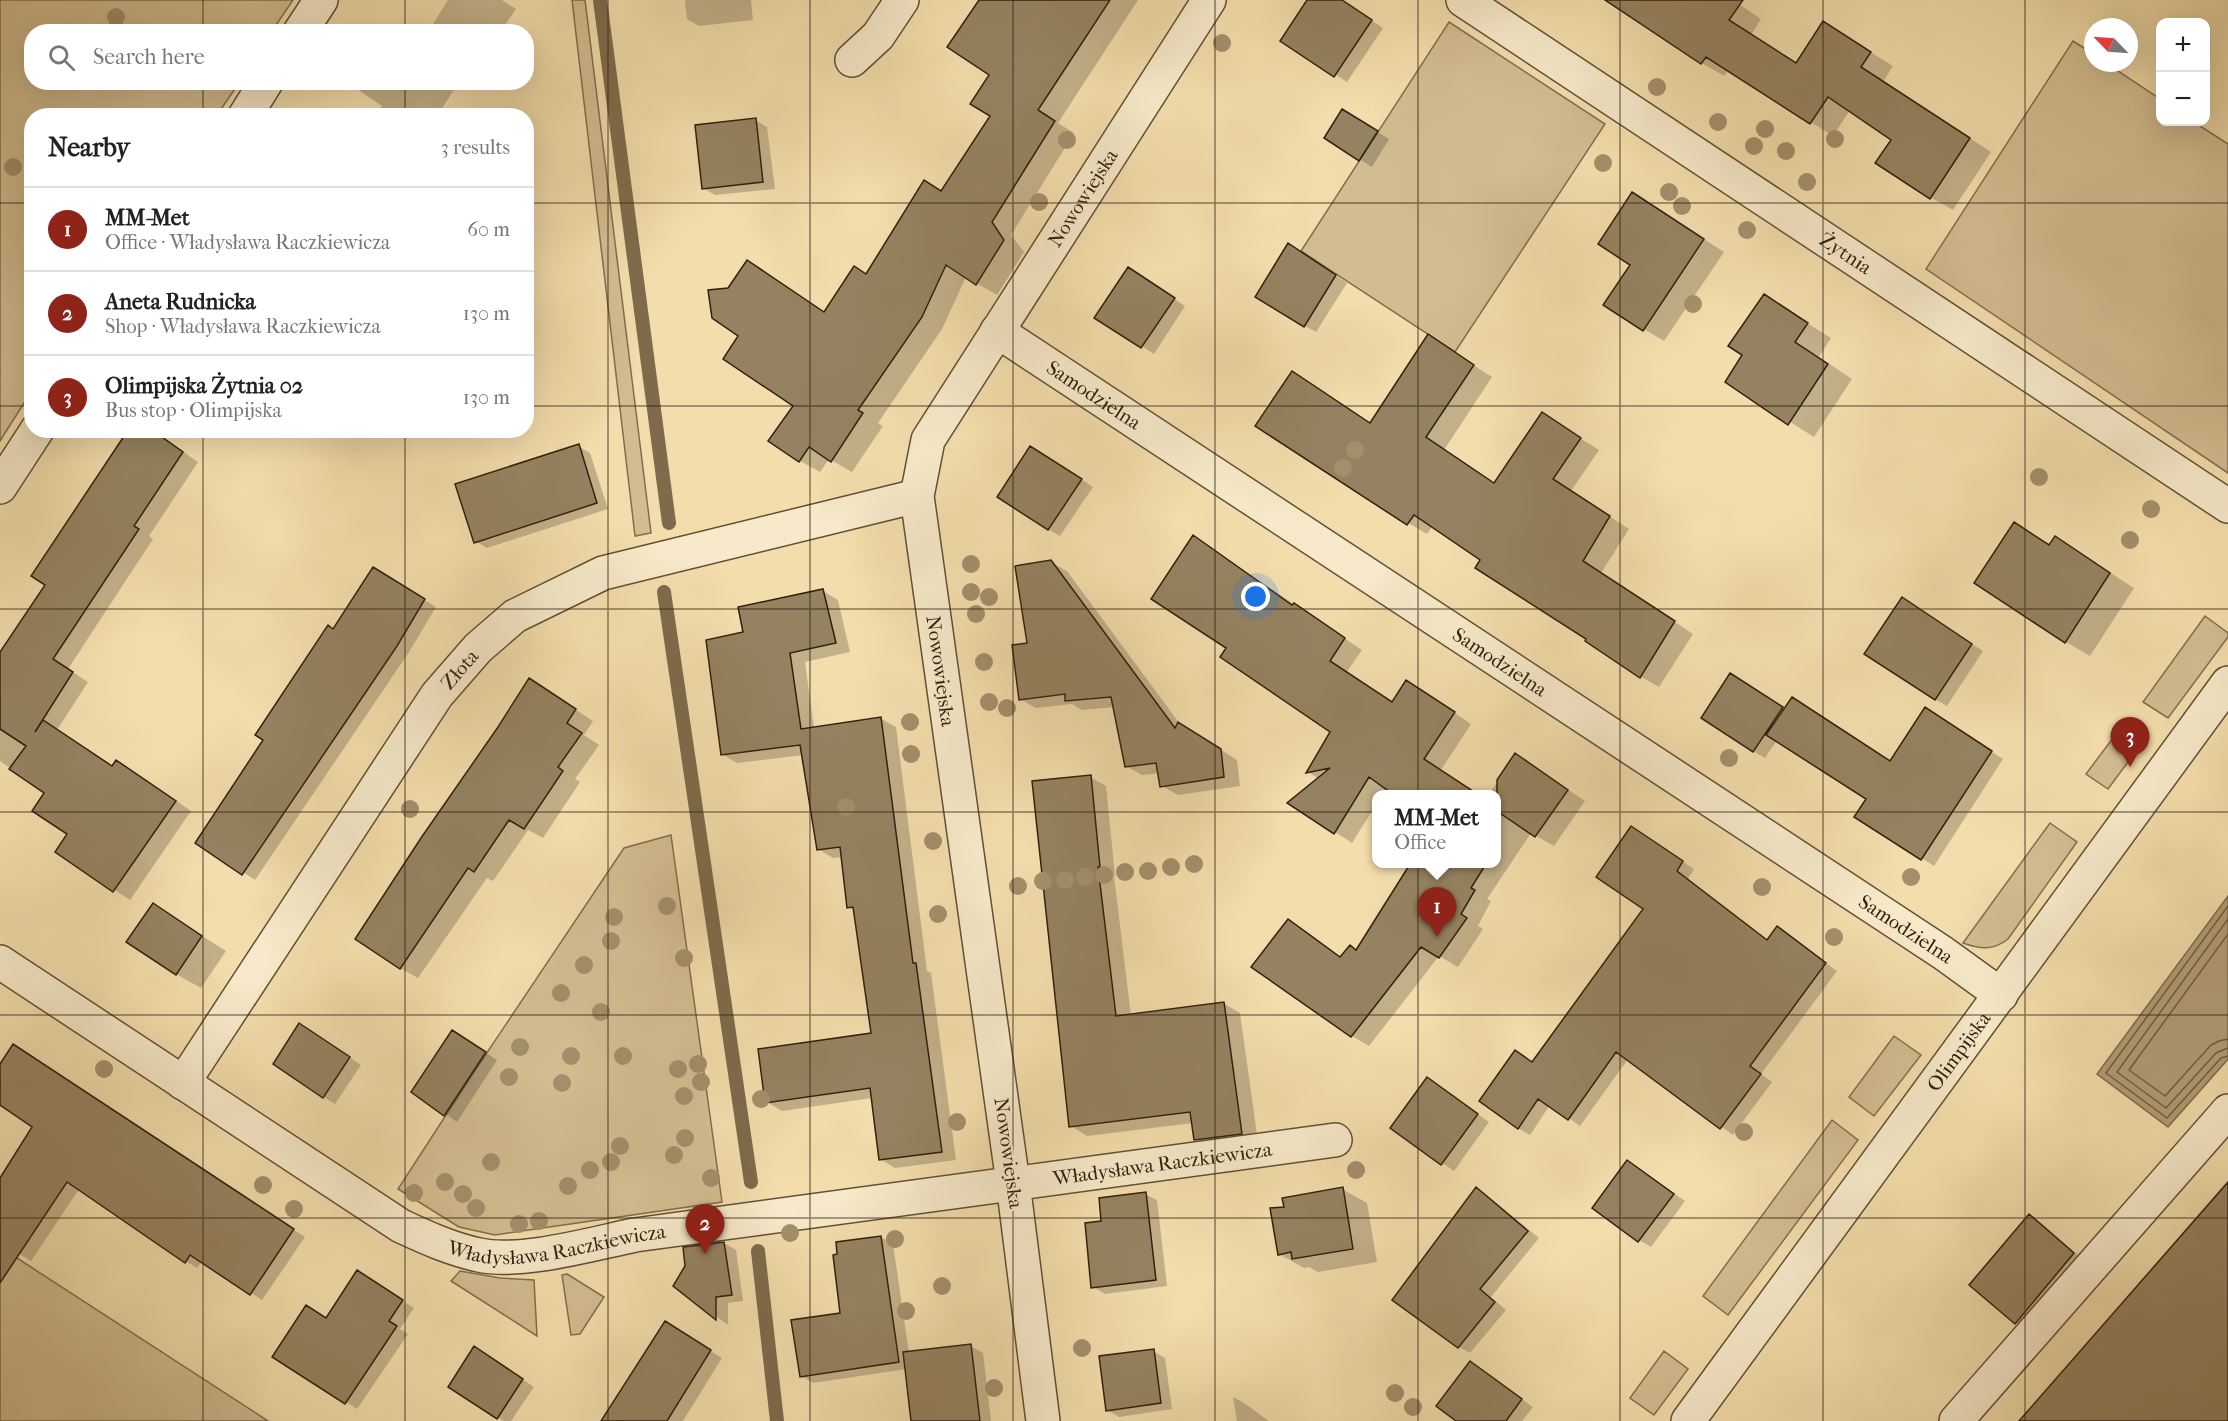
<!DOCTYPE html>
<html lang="en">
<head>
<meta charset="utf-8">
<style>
	:root { --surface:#fff; --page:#f2f2f2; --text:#222; --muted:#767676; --line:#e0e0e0; --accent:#8f2418 }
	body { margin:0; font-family:"IM FELL French Canon",serif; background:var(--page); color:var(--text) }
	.controls { position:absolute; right:18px; top:18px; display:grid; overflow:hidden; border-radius:12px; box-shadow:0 6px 24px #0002 }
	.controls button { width:54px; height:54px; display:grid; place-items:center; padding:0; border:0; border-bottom:2px solid var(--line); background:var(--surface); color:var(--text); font:30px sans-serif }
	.compass { position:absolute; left:2084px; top:18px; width:54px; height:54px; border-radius:50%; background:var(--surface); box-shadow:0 6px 24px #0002; rotate:295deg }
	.you { position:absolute; left:1256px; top:597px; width:21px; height:21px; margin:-15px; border:4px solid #fff; border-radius:50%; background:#1a73e8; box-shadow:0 0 0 9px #1a73e833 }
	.badge { display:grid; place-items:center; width:39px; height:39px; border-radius:50%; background:var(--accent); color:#fff; font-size:20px; font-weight:700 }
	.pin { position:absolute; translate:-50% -50px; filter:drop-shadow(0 2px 3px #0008) }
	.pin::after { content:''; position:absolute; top:32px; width:21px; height:18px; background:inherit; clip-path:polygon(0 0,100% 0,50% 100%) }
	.popup { position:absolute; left:1372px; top:790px; width:129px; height:78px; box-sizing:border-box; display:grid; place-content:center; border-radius:12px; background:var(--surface); filter:drop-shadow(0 2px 4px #0005); font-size:20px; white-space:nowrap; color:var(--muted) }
	.popup b { font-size:22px; color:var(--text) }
	.popup::after { content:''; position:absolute; left:50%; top:100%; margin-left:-12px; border:12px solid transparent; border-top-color:var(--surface) }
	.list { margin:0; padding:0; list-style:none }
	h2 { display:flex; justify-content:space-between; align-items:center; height:78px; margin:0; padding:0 24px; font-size:26px }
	h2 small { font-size:20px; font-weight:400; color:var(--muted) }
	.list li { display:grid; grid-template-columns:39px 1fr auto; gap:18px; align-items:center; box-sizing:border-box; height:84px; padding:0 24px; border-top:2px solid var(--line) }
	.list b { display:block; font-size:22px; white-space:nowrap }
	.list p { margin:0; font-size:20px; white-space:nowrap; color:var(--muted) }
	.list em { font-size:20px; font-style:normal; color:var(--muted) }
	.icon { flex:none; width:33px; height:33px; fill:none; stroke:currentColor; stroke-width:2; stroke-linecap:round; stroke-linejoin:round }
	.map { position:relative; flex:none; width:2228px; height:1421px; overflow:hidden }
	.search { position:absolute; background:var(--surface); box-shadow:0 6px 24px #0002; left:24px; top:24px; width:510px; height:66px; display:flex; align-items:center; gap:15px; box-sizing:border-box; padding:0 21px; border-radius:24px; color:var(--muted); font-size:22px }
	.panel { position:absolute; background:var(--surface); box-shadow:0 6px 24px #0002; left:24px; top:108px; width:510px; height:330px; border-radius:24px }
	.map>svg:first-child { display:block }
	.green { fill:#d2bd91; stroke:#816e50; stroke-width:1.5 }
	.water { fill:#b19d76; stroke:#7d6b4c; stroke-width:1.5 }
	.shadow { fill:#0003 }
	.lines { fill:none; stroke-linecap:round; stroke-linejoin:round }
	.shore { stroke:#705e42; stroke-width:1.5 }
	.stream { stroke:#7d6b4c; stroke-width:14 }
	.building { fill:#958260; stroke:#30200e; stroke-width:1.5 }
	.minor-casing { stroke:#614f36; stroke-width:36 }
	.minor { stroke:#f7e9c9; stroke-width:33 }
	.tree { fill:#a38f6b }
	.grid { fill:none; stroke:#30200e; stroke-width:1.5; stroke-opacity:0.55 }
	.labels { text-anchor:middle; stroke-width:4.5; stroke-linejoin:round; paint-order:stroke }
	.street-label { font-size:20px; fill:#30200e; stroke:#f7e9c9 }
</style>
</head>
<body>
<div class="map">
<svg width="2228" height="1421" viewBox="0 0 2228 1421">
	<rect width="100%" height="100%" fill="#f3ddac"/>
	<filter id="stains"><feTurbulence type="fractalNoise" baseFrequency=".00333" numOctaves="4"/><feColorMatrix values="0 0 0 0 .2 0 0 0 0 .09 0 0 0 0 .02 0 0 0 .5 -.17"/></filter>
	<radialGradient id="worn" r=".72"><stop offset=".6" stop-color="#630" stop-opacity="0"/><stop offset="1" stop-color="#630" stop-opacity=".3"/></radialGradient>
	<path class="green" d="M0,0H293L272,31L32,32V82L239,83L217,115L32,116L31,392L0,441Z
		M572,0H585L651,533L635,536Z
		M1449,22L1605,124L1455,352L1301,251Z
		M2073,41L2093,54V63H2106L2160,99V122H2194L2228,144V473L1926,269Z
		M2205,616L2228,633V637L2168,718L2143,702Z
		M2125,722L2145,739L2108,789L2086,774Z
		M2050,823L2077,842L2008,939C1993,951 1979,949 1963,943Z
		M671,835L722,1202L495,1235L459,1227L398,1189L472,1075L624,848Z
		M1894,1036L1921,1055L1874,1116L1849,1097Z
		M1832,1120L1858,1140L1728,1315L1703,1296Z
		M0,1247L268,1421H0Z
		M460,1271L500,1278L534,1280L537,1336L451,1281Z
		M567,1274L604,1297L580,1334L571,1335L562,1275Z
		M1664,1351L1688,1369L1654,1415L1630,1398Z"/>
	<path class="water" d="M2228,896V1059L2168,1127L2097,1074Z"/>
	<path class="shadow" d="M448,0H502L516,9L500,32H428Z
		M685,0H751L753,20L699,26L687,19Z
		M1028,0H1138L1058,123L1074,133L1011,235L1024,252L997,295L966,277L942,329L878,423L883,426L852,472L829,459L820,472L800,461L795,405L825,313L867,276L941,192L992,115L991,75Z
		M1309,0H1341L1383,28L1347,82L1282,40Z
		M1638,0H1733L1761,19L1751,35L1797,64L1824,23L1893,66L1883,82L1991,152L1953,210L1930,197L1893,139L1850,110L1833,136L1728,70L1724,76L1702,63Z
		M357,82H459L437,116H375L382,106L354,87Z
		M1354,118L1389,139L1372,167L1326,137Z
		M755,120L767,127L775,189L715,195L703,188Z
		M1653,206L1724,252L1664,341L1644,329L1632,264Z
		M1301,252L1347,283L1316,332L1305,326Z
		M1140,276L1185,306L1154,354L1096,317Z
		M1764,296L1831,338L1819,357L1852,379L1814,437L1727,382L1744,355Z
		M1429,336L1492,377L1444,450L1495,484L1542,414L1599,450L1571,491L1629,529L1601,573L1693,634L1659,687L1640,676L1482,560L1433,526L1427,534L1408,523L1311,384L1371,424Z
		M152,430L198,462L149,536L153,539L68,669L88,682L57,730L113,767L132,771L191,811L130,900L57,852L69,834L46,792L0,761V655Z
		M578,446L590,453L608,509L487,548L475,541Z
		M1043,454L1093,487L1060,536L1048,529Z
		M2015,524L2051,546L2056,538L2134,588L2090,656L2066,642Z
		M1194,537L1362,650L1346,673L1393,703L1424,692L1471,724L1441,770L1478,794H1397L1387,787L1382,794H1377V803L1352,843L1335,832L1319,779L1308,772L1333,731L1228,648Z
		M1050,562L1067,571L1180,724L1237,760L1240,786L1178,795L1162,786L1160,773L1142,775L1126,766L1115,707L1082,710L1072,704L1036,708L1020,699L1029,644Z
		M385,575L436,607L409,652L255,880L197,842L334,630Z
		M823,591L838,600L850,652L805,662L814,728L880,718L896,727L927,971L931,973L956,1160L895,1168L880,1159L872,1098L782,1111L767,1102L873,1034L855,911L849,907L843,857L833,858L818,849L803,755L737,763L722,754L745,633Z
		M1914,606L1983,651L1947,706L1935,699Z
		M1743,682L1785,710L1891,763L1937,716L2003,759L1934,866L1856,816L1868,799L1777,740L1765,758L1753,751Z
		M547,691L593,721L584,735L599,745L575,779L580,782L543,838L528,830L493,881L487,878L418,978L400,968Z
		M1516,755L1585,801L1554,846L1531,833L1487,899L1491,901L1478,926L1483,929L1458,967L1439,956L1369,1046L1352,1036L1289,921L1306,931L1341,957L1358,951L1411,864H1497V794H1489Z
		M1090,777L1106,786L1115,876H1114L1131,1016L1223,1003L1240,1013L1258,1142L1211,1149L1195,1139L1193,1123L1087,1136L1071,1126Z
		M1643,835L1694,869L1688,879L1768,940L1777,928L1837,971L1761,1074L1772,1082L1733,1135L1628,1059L1580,1126L1550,1105L1530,1135L1518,1128L1516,1052L1533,1062L1645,909Z
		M153,905L226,951L201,988L176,974Z
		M312,1032L361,1065L335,1104L324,1097Z
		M465,1039L497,1060L457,1122L413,1092Z
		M26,1053L305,1237L262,1300L202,1261L197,1268L185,1261L79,1189L31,1261L0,1242V1180L34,1126L0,1103V1067Z
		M1428,1079L1489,1122L1454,1171L1392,1128Z
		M1627,1161L1685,1201L1651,1247L1639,1240Z
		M1342,1189L1367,1203L1377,1262L1318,1272L1309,1267L1304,1268L1279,1254L1285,1208Z
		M1476,1189L1488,1196L1539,1238L1491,1297L1506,1310L1470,1353L1459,1347Z
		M1145,1194L1157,1200L1167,1286L1105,1294L1093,1287Z
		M2029,1216L2041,1223L2085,1261L2027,1329L2015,1323Z
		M881,1237L893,1244L909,1353L971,1346L983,1353L991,1421H913L907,1369L813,1383L801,1376L842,1315Z
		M724,1243L736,1250L743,1301L728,1303V1325L675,1286Z
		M369,1279L414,1308L400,1329L408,1334L357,1409L346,1402L326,1319Z
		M677,1330L722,1358L683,1421H603Z
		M1153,1351L1165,1358L1172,1409L1119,1417L1107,1410Z
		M486,1355L534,1387L511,1421H504L497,1417Z
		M1470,1363L1533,1407L1522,1421H1459Z
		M1233,1397L1244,1403L1269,1421H1237Z"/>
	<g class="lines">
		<path class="shore" d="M2228,906L2106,1073L2167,1118L2221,1058L2228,1056
			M2228,919L2117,1072L2166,1108L2216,1053L2228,1048
			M2228,934L2129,1070L2165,1096L2211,1045L2219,1041L2228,1039"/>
		<path class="stream" d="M600,0L669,523
			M664,592L751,1182
			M758,1251L777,1421"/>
	</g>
	<path class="building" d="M979,0H1110L1038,110L1055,121L992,222L1004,240L976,285L946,265L922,317L858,410L863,413L831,462L809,447L799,462L768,441L793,406L723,359L738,336L712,318L708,290L728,288L747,260L824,312L854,266L866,274L924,180L941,191L990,116L970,104L989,75L947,47Z
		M1307,0H1342L1372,20L1334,77L1280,41Z
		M1605,0H1743L1729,20L1796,63L1823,21L1871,52L1861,67L1970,138L1930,199L1875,163L1891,140L1828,97L1810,124L1706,57L1701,64Z
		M1342,109L1378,131L1359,161L1324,138Z
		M756,118L763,182L702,189L695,125Z
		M1632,192L1704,239L1643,331L1603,305L1630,265L1598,244Z
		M1288,243L1336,275L1304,327L1255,297Z
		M1128,267L1175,298L1141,348L1094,318Z
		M1764,294L1808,323L1795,342L1828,364L1788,425L1725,382L1742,355L1728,346Z
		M1428,334L1474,365L1426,437L1494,483L1542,412L1581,438L1553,479L1610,516L1583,561L1675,621L1640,678L1585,641L1586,639L1475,568L1480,560L1414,515L1407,525L1255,426L1292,371L1370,423Z
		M128,430H152L183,452L134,526L139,529L53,659L73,672L35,732L43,720L112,766L116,760L176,801L113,892L55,852L67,834L32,811L44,793L9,769L26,746L0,729V652L45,585L31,576Z
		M579,444L597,503L474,543L455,484Z
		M1030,446L1082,479L1048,530L997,497Z
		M2014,522L2049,545L2055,536L2110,573L2065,643L1974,583Z
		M1193,535L1292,605L1294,603L1345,638L1330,661L1392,702L1406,680L1455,712L1424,759L1479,795H1394L1369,777L1334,834L1287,803L1330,768L1306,773L1330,732L1220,657L1226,648L1151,599Z
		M1051,560L1175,728L1178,722L1221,749L1224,777L1160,787L1156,763L1125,767L1111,697L1065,701V694L1019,700L1012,645L1027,643L1015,566Z
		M373,567L425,599L397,646L242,875L195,843L263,740L255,735L328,625L333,629Z
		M823,589L836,643L790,653L801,729L881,717L913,963H916L942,1152L879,1160L870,1088L765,1103L758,1049L871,1033L853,907L847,908L840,847L817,850L800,745L721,755L706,640L743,632L738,607Z
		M1902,597L1972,644L1935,700L1864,654Z
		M1730,673L1783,707L1753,752L1701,718Z
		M529,678L576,709L567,723L582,733L558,767L563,771L524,829L509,820L474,872L468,868L400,969L355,939L421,838L498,727Z
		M1792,697L1890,761L1925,707L1992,751L1921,860L1854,817L1866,799L1766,735Z
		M1515,753L1568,790L1535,837L1497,811V780Z
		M1091,775L1100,867H1098L1116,1016L1224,1002L1242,1134L1194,1140L1190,1112L1069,1127L1032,781Z
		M1631,826L1683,861L1677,871L1767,940L1777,926L1826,963L1750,1066L1761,1074L1720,1129L1616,1052L1568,1120L1538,1099L1518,1129L1479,1101L1515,1050L1532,1062L1643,909L1596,877Z
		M1410,864H1486L1471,888L1475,890L1461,914L1467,918L1439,958L1421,947L1351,1037L1251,967L1288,919L1340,957L1350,945L1356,950Z
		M153,903L202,936L176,975L126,942Z
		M299,1023L350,1057L323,1098L273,1064Z
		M452,1030L486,1052L444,1116L411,1092Z
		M13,1044L294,1229L250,1295L190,1255L185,1263L67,1182L0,1283V1178L32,1127L0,1105V1064Z
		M1427,1077L1478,1114L1441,1165L1390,1128Z
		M1627,1160L1674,1194L1638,1242L1592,1208Z
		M2228,1182V1421H2019Z
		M1343,1187L1353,1249L1292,1259L1291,1252L1278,1255L1270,1208L1284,1207L1282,1198Z
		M1476,1187L1528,1231L1480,1289L1495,1302L1458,1348L1392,1300Z
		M1146,1192L1156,1280L1091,1288L1085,1223L1101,1221L1099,1198Z
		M2029,1214L2074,1253L2015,1324L1969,1285Z
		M881,1236L899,1362L800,1377L791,1320L840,1313L833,1255L837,1254L836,1242Z
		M724,1242L732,1295L716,1297V1320L673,1286L685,1266L683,1247Z
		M357,1270L403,1300L389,1321L397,1326L345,1404L272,1357L306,1305L326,1318Z
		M665,1321L711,1350L667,1421H601Z
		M971,1344L980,1421H911L903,1352Z
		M474,1346L523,1379L497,1419L448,1387Z
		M1154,1349L1161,1403L1106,1411L1099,1356Z
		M1470,1361L1522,1399L1506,1421H1456L1436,1406Z"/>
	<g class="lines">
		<g class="minor-casing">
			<g id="minor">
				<path id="s1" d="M1463,0L2228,506"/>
				<path d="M300,32L321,0"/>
				<path d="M852,60L878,36L902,0"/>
				<path d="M245,116L266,82"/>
				<path id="s2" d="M997,331L1943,953L2001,995"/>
				<path d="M0,487L37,430"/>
				<path id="s3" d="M0,962L401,1226C427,1238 451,1249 479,1255C522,1264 591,1244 635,1235L1335,1140"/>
				<path id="s4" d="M183,1083L437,695L478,648L515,616L603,573L917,496"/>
				<path id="s5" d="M1043,1421L1013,1183L917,496L928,440L1209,0"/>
				<path id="s6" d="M1688,1421L2228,683"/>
				<path d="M1956,1421L2228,1111"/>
			</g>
		</g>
		<use href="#minor" class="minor"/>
	</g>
	<g class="tree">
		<circle cx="116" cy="17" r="9"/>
		<circle cx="1222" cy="43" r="9"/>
		<circle cx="1657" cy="87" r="9"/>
		<circle cx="1718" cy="122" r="9"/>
		<circle cx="1765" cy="129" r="9"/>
		<circle cx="1835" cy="139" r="9"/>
		<circle cx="1067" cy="140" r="9"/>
		<circle cx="1754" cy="146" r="9"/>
		<circle cx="1786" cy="151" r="9"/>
		<circle cx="1603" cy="163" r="9"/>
		<circle cx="13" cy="167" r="9"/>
		<circle cx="1807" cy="182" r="9"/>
		<circle cx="1669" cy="192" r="9"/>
		<circle cx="1039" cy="202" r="9"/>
		<circle cx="1682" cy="206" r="9"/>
		<circle cx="1747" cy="230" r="9"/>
		<circle cx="1693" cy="304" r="9"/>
		<circle cx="1355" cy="450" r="9"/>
		<circle cx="1343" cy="468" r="9"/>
		<circle cx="2039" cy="477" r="9"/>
		<circle cx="2151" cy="509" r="9"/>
		<circle cx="2130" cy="540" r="9"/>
		<circle cx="971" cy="564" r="9"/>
		<circle cx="971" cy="592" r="9"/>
		<circle cx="989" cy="597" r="9"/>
		<circle cx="976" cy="614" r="9"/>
		<circle cx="984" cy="662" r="9"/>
		<circle cx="989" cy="702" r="9"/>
		<circle cx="1007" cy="708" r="9"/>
		<circle cx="910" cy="722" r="9"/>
		<circle cx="911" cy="754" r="9"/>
		<circle cx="1729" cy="758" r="9"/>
		<circle cx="846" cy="807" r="9"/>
		<circle cx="410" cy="809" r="9"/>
		<circle cx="933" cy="841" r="9"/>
		<circle cx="1194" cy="864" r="9"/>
		<circle cx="1171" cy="867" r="9"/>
		<circle cx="1148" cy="871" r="9"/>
		<circle cx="1125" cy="872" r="9"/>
		<circle cx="1104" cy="875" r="9"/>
		<circle cx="1085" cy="877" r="9"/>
		<circle cx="1911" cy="877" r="9"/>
		<circle cx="1065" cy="880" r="9"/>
		<circle cx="1043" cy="881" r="9"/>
		<circle cx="1018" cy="886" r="9"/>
		<circle cx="1762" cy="887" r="9"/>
		<circle cx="667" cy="906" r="9"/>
		<circle cx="938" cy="914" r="9"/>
		<circle cx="614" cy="917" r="9"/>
		<circle cx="1834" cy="937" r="9"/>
		<circle cx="611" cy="941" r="9"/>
		<circle cx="684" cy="958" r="9"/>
		<circle cx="584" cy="965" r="9"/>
		<circle cx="561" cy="993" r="9"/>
		<circle cx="601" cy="1012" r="9"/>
		<circle cx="520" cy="1047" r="9"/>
		<circle cx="571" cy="1056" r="9"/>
		<circle cx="623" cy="1056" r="9"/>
		<circle cx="698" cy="1064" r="9"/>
		<circle cx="104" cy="1069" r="9"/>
		<circle cx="678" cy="1069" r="9"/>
		<circle cx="509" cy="1077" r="9"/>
		<circle cx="701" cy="1082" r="9"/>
		<circle cx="562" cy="1083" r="9"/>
		<circle cx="684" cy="1096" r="9"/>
		<circle cx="761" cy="1099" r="9"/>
		<circle cx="957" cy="1122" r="9"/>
		<circle cx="1744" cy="1132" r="9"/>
		<circle cx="685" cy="1138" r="9"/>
		<circle cx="620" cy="1146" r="9"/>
		<circle cx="674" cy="1155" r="9"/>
		<circle cx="491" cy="1162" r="9"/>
		<circle cx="611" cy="1162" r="9"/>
		<circle cx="590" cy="1170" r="9"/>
		<circle cx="1356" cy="1170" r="9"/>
		<circle cx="711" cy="1178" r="9"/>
		<circle cx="445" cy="1182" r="9"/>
		<circle cx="263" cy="1185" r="9"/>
		<circle cx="568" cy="1186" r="9"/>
		<circle cx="414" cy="1193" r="9"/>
		<circle cx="463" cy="1194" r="9"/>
		<circle cx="476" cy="1208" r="9"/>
		<circle cx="294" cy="1209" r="9"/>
		<circle cx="539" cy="1221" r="9"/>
		<circle cx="519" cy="1224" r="9"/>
		<circle cx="790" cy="1233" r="9"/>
		<circle cx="895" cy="1239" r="9"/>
		<circle cx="942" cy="1286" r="9"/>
		<circle cx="906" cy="1311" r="9"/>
		<circle cx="1082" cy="1348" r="9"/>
		<circle cx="994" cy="1388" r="9"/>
		<circle cx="1395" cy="1393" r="9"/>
		<circle cx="1413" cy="1407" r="9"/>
	</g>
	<path class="grid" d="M203,0V32M405,0V32M608,0V1421M810,0V1421M1013,0V1421M1215,0V1421M1418,0V1421M1620,0V1421M1823,0V1421M2025,0V1421M203,82V116M405,82V116M0,203H32M526,203H2228M0,406H32M526,406H2228M203,430V1421M405,430V1421M0,609H2228M0,812H2228M0,1015H2228M0,1218H2228"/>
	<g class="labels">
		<g class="street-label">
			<text dy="7" stroke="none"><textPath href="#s5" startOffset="1278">Nowowiejska</textPath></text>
			<text dy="7" stroke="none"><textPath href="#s1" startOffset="459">Żytnia</textPath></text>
			<text dy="7" stroke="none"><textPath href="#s2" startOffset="116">Samodzielna</textPath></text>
			<text dy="7" stroke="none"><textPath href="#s2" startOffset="602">Samodzielna</textPath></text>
			<text dy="7" stroke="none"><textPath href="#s4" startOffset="498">Złota</textPath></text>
			<text transform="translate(941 671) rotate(82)" y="7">Nowowiejska</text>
			<text dy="7" stroke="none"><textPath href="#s2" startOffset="1088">Samodzielna</textPath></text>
			<text dy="7" stroke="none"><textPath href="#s6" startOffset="458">Olimpijska</textPath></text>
			<text transform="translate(1009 1153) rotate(82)" y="7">Nowowiejska</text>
			<text dy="7" stroke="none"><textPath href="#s3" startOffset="1254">Władysława Raczkiewicza</textPath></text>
			<text dy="7" stroke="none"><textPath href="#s3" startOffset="642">Władysława Raczkiewicza</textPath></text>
		</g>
	</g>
	<rect width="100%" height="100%" filter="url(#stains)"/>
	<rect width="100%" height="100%" fill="url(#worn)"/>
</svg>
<div class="controls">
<button>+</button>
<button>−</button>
</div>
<svg class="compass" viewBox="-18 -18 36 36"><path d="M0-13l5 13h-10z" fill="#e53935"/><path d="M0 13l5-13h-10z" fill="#767676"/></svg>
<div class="you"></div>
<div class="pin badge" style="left:1437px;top:937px">1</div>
<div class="popup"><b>MM-Met</b>Office</div>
<div class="pin badge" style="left:705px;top:1254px">2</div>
<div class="pin badge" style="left:2130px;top:767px">3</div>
<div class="search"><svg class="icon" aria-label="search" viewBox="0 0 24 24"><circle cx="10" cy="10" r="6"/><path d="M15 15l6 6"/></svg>Search here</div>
<section class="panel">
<h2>Nearby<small>3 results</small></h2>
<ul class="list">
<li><span class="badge">1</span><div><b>MM-Met</b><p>Office · Władysława Raczkiewicza</p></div><em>60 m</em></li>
<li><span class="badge">2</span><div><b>Aneta Rudnicka</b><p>Shop · Władysława Raczkiewicza</p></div><em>130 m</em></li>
<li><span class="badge">3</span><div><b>Olimpijska Żytnia 02</b><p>Bus stop · Olimpijska</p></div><em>130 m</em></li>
</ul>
</section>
</div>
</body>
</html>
